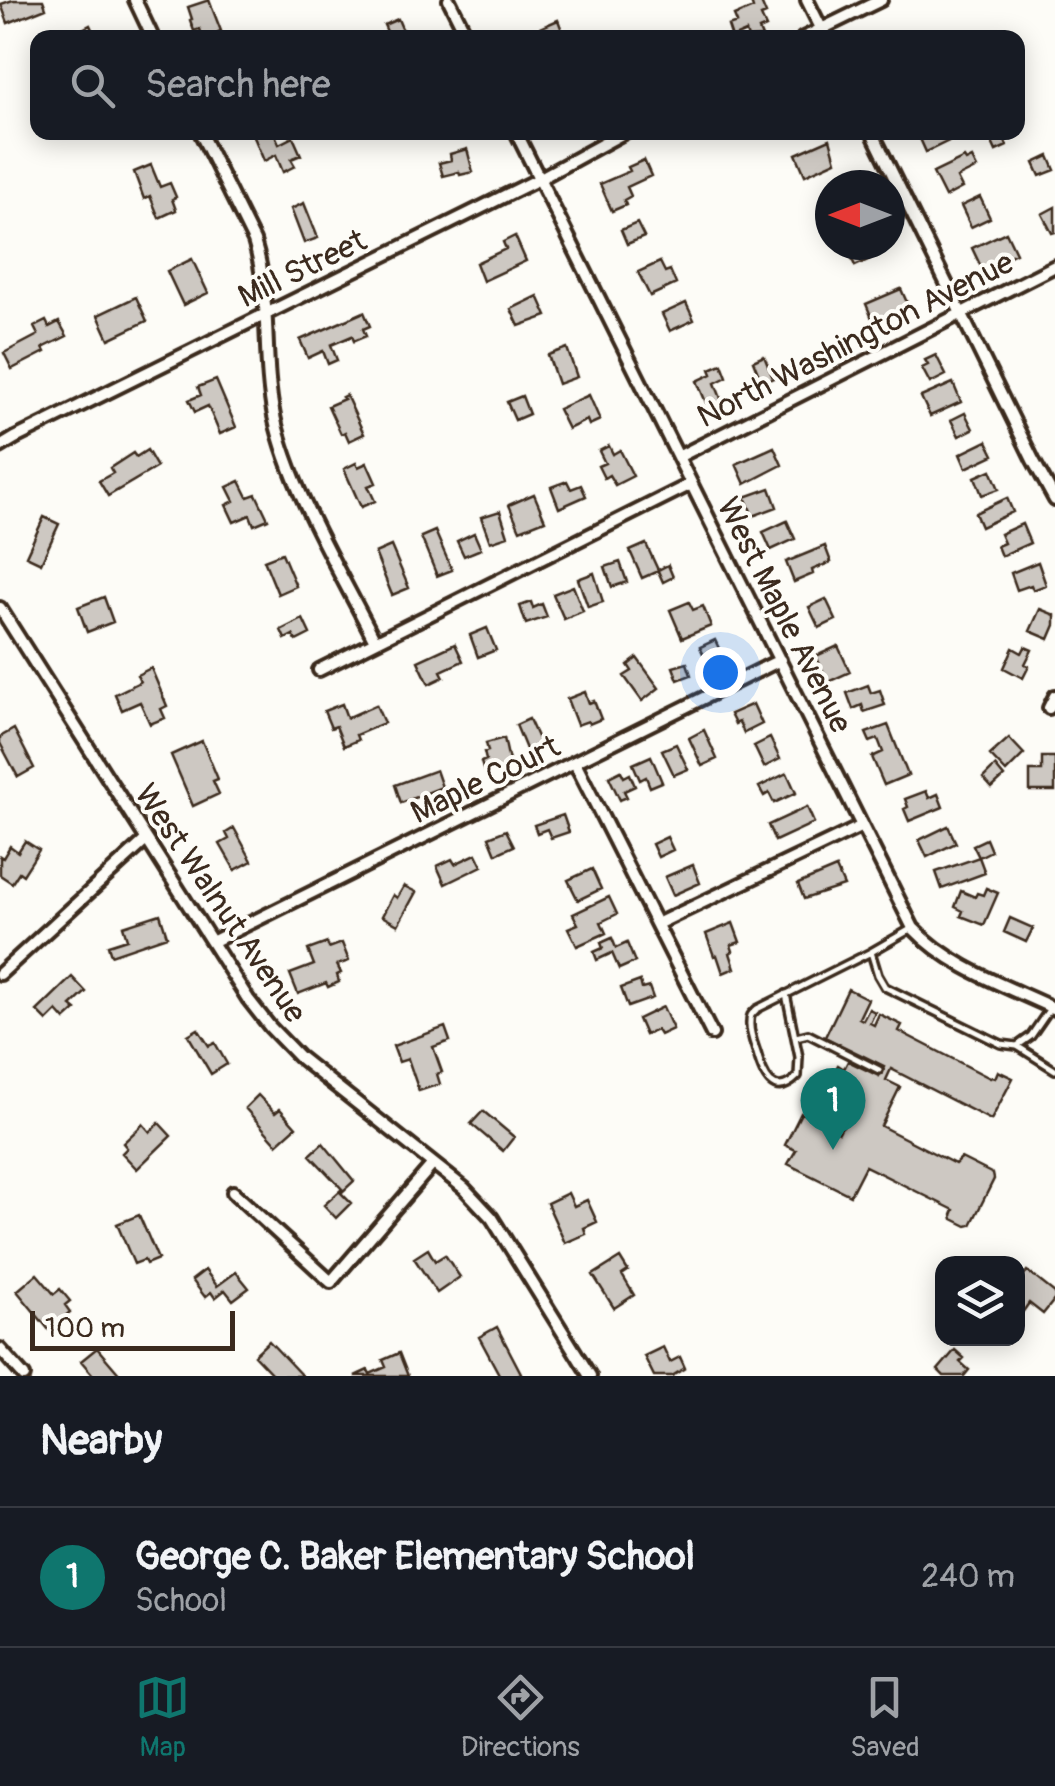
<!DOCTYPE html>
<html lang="en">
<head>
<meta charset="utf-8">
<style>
	:root { --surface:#171b24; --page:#20242c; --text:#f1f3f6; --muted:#9ea1a6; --line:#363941; --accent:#0f766e }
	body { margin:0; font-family:Pangolin,sans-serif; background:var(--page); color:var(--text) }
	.controls { position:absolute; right:30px; bottom:30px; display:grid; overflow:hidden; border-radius:20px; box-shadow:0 5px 25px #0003 }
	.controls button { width:90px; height:90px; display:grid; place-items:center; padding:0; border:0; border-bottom:2px solid var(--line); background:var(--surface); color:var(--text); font:50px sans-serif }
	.compass { position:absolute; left:815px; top:170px; width:90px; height:90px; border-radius:50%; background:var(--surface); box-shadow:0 5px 25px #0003; rotate:270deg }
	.scale { position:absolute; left:30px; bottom:25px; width:205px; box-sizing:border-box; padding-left:10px; border:5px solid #3b2a1e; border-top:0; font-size:28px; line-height:35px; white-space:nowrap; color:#3b2a1e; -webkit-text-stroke:8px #fdfcf7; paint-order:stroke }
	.you { position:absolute; left:720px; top:672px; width:35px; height:35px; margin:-25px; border:8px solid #fff; border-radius:50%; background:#1a73e8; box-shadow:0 0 0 15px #1a73e833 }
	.badge { display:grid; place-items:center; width:65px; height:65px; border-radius:50%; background:var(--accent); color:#fff; font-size:32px; font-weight:700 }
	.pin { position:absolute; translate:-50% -82px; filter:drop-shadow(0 2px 5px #0008) }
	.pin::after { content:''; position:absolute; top:52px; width:35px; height:30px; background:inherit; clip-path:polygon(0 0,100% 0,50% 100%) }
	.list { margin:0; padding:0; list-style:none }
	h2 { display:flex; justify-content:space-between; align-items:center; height:130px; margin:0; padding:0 40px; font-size:42px }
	h2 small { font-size:32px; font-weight:400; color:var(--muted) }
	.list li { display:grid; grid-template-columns:65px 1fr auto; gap:30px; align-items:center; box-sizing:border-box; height:140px; padding:0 40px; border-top:2px solid var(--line) }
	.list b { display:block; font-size:38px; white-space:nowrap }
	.list p { margin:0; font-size:32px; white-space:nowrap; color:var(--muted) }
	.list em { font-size:32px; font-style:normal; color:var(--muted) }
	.icon { flex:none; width:55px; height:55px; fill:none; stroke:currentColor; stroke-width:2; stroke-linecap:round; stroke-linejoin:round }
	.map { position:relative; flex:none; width:1055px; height:1376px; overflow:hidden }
	.search { position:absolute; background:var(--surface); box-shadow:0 5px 25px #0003; left:30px; right:30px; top:30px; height:110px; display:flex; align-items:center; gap:25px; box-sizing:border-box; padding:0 35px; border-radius:20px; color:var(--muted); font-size:38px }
	.sheet { height:270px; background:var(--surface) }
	nav { display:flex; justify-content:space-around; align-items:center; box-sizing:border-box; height:140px; border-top:2px solid var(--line); background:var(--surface); font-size:28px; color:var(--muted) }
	nav a { display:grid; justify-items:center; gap:5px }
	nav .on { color:var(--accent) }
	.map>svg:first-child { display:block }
	.building { fill:#cdc8c2; stroke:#3b2a1e; stroke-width:2.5 }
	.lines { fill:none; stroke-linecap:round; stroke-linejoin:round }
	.lane-casing { stroke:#3b2a1e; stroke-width:12 }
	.street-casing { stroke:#3b2a1e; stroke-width:18 }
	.lane { stroke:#fdfcf7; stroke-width:5 }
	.street { stroke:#fdfcf7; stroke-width:10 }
	.labels { text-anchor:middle; stroke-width:8; stroke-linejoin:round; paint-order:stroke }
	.street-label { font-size:32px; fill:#3b2a1e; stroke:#fdfcf7 }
</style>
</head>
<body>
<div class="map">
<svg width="1055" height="1376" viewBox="0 0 1055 1376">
	<rect width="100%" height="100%" fill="#fdfcf7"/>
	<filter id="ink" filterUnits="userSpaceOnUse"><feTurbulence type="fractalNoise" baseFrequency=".01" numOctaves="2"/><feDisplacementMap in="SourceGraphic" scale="20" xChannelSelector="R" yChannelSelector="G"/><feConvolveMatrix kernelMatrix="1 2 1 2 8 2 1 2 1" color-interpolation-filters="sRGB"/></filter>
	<g filter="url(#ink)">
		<path class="building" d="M13,0H43L46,8L8,23L1,4Z
			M209,0L221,31L218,32L220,38H203L200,29L194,31L190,20L192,19L188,7Z
			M756,0H760L766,14L761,16L766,27L759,30L762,37L748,38L746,32L732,38L728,26L737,23L734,16L753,8L751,2Z
			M398,19L406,38H390L384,25Z
			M558,20L565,38H528L526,34Z
			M90,25L96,38H77L75,33Z
			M252,132H274L279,144L293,137L301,155L291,159L295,166L283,172L276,155L264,161Z
			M917,132H957L959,136L926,152Z
			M1002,133L1007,146L996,151L990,138Z
			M830,139L836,161L805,175L796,154Z
			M467,149L473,172L460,175L459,172L443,176L439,163L451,160L450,154Z
			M1049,156L1055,170L1040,176L1034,163Z
			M964,158L966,161L972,158L977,168L957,178L962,188L945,197L933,173Z
			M644,160L651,176L627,187L631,196L624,200L626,205L612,211L600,184L630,171L628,167Z
			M151,165L160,187L170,183L176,197L172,199L176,210L159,218L150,196L144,199L134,172Z
			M980,197L990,218L971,227L961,206Z
			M304,203L318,238L304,243L291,209Z
			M1055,207V232L1052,233L1042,214Z
			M637,223L644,237L627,244L621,230Z
			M1006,232L1016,253L982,269L972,248Z
			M515,236L526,261L483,281L476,263L506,249L503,242Z
			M846,245H877L881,254L855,266Z
			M192,259L208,293L183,305L167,271Z
			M660,262L665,272L670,270L676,284L650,296L638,272Z
			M901,289L909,307L874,323L866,304Z
			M538,296L547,316L519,326L511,309Z
			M136,297L147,321L109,339L98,315Z
			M686,303L694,320L670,331L662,314Z
			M364,312L370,326L363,329L366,336L354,341L352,336L331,345L337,360L328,364L323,351L308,358L300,340Z
			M46,321L49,327L59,322L67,336L43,348L45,352L12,369L4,353L38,335L34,327Z
			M567,348L577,377L558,384L548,355Z
			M936,355L946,375L930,383L922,368L928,365L925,360Z
			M764,356L773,378L762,383L753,361Z
			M722,364L727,377L715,383L724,406L710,412L697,381L712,374L710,369Z
			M216,380L236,427L220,434L208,406L195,412L189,400L201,395L198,387Z
			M953,383L961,402L930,416L921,397Z
			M346,395L364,434L349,441L345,432L341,434L328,406L344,399L342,397Z
			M589,395L600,420L589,425L587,420L568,429L558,409Z
			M522,396L529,414L515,420L507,402Z
			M965,413L973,429L959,436L951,420Z
			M987,441L994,455L966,468L960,454Z
			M609,446L613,454L620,450L633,476L615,485L609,475L604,478L598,466L605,463L599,451Z
			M774,447L782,465L745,484L736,464Z
			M147,450L157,467L108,496L99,481L113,473L110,468L133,453L136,457Z
			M356,463L358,467L367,463L376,483L368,486L375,501L361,507L344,469Z
			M991,470L999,489L982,495L975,477Z
			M240,481L248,497L256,494L268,519L254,525L250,515L234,522L226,505L234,501L227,487Z
			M567,481L571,489L581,485L586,496L559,508L551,487Z
			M770,488L777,507L753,516L745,497Z
			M534,494L545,520L520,530L509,505Z
			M1007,498L1013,512L981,527L975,513Z
			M500,511L508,536L490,542L481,517Z
			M44,517L59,524L41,563L26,556Z
			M787,521L795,539L771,550L763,532Z
			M1022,524L1030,543L1001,556L997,546L1004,543L1000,534Z
			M435,531L452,570L437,576L421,537Z
			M474,533L481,549L464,556L457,541Z
			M646,544L658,570L668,565L673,577L663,582L658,571L642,578L630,551Z
			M391,546L409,588L392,595L375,553Z
			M825,546L831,562L812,570L813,574L794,582L786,562Z
			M282,553L296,586L278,594L264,560Z
			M620,562L627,582L612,587L605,567Z
			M1038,562L1046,585L1033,590L1031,585L1017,590L1011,573Z
			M594,573L603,602L588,607L578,579Z
			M573,586L583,611L564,619L553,594Z
			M104,597L113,622L87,632L78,607Z
			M826,599L836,620L819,628L809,607Z
			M531,602L533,608L542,604L547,617L526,624L520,606Z
			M689,602L693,610L703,606L711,626L682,638L670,610Z
			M1040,609L1055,615V625L1049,639L1030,631Z
			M303,619L310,634L296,641L293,635L285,639L281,630Z
			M487,628L496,650L478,657L470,635Z
			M715,640L724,659L709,666L700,647Z
			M455,644L463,661L441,671L444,677L429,684L418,661Z
			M838,646L850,672L828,682L816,656Z
			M1025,647L1032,650L1025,664L1029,666L1023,678L1004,668L1013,648L1022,653Z
			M637,658L659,688L642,701L624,676L632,671L628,665Z
			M687,663L691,675L678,680L673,667Z
			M151,668L167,706L161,709L165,718L150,724L140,702L122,710L115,694L140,682L137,675Z
			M868,685L871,693L880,690L885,705L864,712L862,705L853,709L847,693Z
			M585,692L589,703L594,701L601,719L589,724L588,721L577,725L567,699Z
			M342,704L347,718L376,705L384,723L356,735L358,740L344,746L336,726L331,728L324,711Z
			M753,704L762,724L744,733L739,722L735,724L730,714Z
			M529,719L542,748L528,754L516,725Z
			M888,725L908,775L884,785L872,757L883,752L878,739L870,742L866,733Z
			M14,729L34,768L18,777L0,743V737Z
			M704,730L717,759L702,766L689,738Z
			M504,738L510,766L484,772L481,762L486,760L484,752L488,751L486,743Z
			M770,738L780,759L764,767L754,746Z
			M1009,738L1024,754L1006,772L990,755Z
			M202,741L218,779L213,781L219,794L193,806L171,755Z
			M676,744L688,769L674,775L662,750Z
			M651,756L662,782L650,787L646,777L640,780L633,764Z
			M1042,757H1055V791H1030V771H1042Z
			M995,766L1004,777L992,788L983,778Z
			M436,770L442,787L401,803L395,785Z
			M621,771L624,777L630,774L635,786L624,791L627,797L620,800L609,777Z
			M787,773L796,793L774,803L769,793L764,796L759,787Z
			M926,791L929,798L938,794L943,807L909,821L904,809L908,807L905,799Z
			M807,807L814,823L775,841L768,825Z
			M563,815L569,832L551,838L547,829L537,833L534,825Z
			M948,826L956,843L927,857L919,840Z
			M234,828L252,861L235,870L220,844L229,839L226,833Z
			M506,830L514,846L496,854L489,837Z
			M667,837L673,850L658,857L652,844Z
			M986,839L991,851L979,857L973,845Z
			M25,841L39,850L23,875L19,872L12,883L0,875V856L3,858L10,846L18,852Z
			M476,854L482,866L445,884L437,866L452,859L455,864Z
			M979,857L985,873L942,889L936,872Z
			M693,865L700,883L673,895L665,877Z
			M836,868L844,886L804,899L798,884Z
			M592,869L601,889L578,900L568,880Z
			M404,886L416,892L398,925L382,916L393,895L397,898Z
			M986,888L998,893L984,925L961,916L963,911L955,907L961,891L975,897L977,893L983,895Z
			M609,897L617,914L601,922L606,933L577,946L568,928L578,924L573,914Z
			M160,914L167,936L111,955L108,945L127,939L123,926Z
			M1010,918L1033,928L1026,942L1004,932Z
			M733,923L740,942L731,945L733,951L730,953L735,968L723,973L717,955L714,956L706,934Z
			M612,938L616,948L627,943L635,962L619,969L612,953L597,960L594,952L603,948L601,943Z
			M327,943L329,948L342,943L349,961L337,965L341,973L337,975L339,982L328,987L326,983L298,994L290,974L314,965L308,950Z
			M72,977L86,992L71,1006L76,1010L65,1020L57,1011L47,1021L37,1011Z
			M640,981L642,989L649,987L653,998L628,1007L621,988Z
			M848,989L868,999L859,1018L863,1020L869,1009L875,1012L870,1023L874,1025L879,1014L902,1025L899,1031L990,1078L991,1077L995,1078L998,1071L1013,1078L991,1120L891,1069L886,1080L900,1087L881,1126L955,1164L961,1158L993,1174L994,1179L971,1225L967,1226L953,1219L952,1215L954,1210L865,1166L850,1195L788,1164L796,1150L785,1145L801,1113L839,1132L841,1128L843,1126L838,1123L844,1112L834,1107L839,1098L830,1094L835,1086L828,1083L838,1065L844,1069L848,1061L879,1076L884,1066L825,1037Z
			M663,1007L673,1029L660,1035L657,1030L645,1035L638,1019Z
			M445,1027L450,1041L433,1047L442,1072L437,1074L440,1084L419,1091L408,1059L399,1062L393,1046Z
			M198,1029L209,1046L215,1043L227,1064L211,1074L188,1035Z
			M258,1095L275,1113L280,1109L296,1127L277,1144L245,1108Z
			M483,1111L514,1137L503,1151L471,1124Z
			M159,1123L171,1136L137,1169L122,1153L127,1148L123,1143L143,1124L150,1132Z
			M323,1143L354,1181L341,1193L351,1203L336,1218L324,1205L342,1189L310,1155Z
			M568,1193L574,1206L587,1200L597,1222L584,1228L586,1234L565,1243L547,1203Z
			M139,1215L158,1259L146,1264L144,1260L134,1264L117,1224Z
			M428,1249L435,1261L445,1255L460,1277L437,1293L414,1258Z
			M620,1258L628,1271L622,1275L634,1295L614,1308L593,1275Z
			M205,1270L217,1286L236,1272L249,1288L233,1300L225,1290L215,1298L211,1292L205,1297L192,1280Z
			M1027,1271L1055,1293V1299L1043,1314L1029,1303L1022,1313L1018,1310V1284Z
			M37,1274L54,1294L60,1289L70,1301L65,1305L70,1312L49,1330L17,1291Z
			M497,1327L521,1373L516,1376H500L479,1337Z
			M269,1341L302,1376H274L254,1355Z
			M663,1347L670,1362L680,1357L685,1368L672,1376H654L644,1356Z
			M97,1348L121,1376H94L81,1361Z
			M955,1350L964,1358L960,1362L969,1370L964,1376H944L938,1370Z
			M399,1353L408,1376H355L368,1370L370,1374L386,1367L383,1360Z"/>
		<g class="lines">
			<g class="lane-casing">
				<path id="lane" d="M871,952L878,975L885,987L1001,1044L1017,1046L1055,1070
					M786,994L799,1057L798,1076C773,1101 763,1075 757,1053C754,1044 749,1032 750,1022C750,1014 752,1014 757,1009L871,952L911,929
					M796,1037L808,1034L879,1070
					M1017,1046L1031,1036L1051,1007"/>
			</g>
			<g class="street-casing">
				<path id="street" d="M135,0L153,38
					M449,0L468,38
					M807,0L826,38
					M803,38L881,0
					M200,132L254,241C272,298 262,358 274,416C290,490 341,573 375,641
					M516,132L913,928C951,968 1007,986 1055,1009
					M872,132L1033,460L1055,500
					M0,447L15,438L539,179L625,132
					M678,457L1055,266
					M0,608L248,999L270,1027L299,1057L464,1188L492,1218L590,1376
					M319,670L691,484
					M1049,708L1055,696
					M575,763L712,1034
					M657,924L862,826
					M212,942L780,660
					M0,974L146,840
					M233,1192L331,1282L433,1164
					M0,1349L24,1376"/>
			</g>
			<use href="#lane" class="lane"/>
			<use href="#street" class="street"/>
		</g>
	</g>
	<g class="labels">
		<g class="street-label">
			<text transform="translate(302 268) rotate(-26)" y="11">Mill Street</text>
			<text transform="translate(855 339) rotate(-27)" y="11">North Washington Avenue</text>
			<text transform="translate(785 615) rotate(63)" y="11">West Maple Avenue</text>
			<text transform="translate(485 779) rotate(-26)" y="11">Maple Court</text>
			<text transform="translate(221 903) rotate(56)" y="11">West Walnut Avenue</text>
		</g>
	</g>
</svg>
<div class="controls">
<button><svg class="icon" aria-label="layers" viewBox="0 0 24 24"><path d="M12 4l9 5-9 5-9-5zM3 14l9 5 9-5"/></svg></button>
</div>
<svg class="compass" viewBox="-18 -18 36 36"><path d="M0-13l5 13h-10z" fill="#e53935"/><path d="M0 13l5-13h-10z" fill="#9ea1a6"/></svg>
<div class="scale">100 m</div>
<div class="you"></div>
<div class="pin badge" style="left:833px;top:1150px">1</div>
<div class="search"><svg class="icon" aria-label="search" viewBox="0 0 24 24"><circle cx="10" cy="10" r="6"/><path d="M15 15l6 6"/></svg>Search here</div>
</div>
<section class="sheet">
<h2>Nearby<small></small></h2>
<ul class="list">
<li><span class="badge">1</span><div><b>George C. Baker Elementary School</b><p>School</p></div><em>240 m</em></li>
</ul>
</section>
<nav>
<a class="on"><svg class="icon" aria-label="map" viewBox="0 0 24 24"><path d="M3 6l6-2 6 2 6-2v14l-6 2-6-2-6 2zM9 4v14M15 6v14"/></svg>Map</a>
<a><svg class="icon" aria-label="directions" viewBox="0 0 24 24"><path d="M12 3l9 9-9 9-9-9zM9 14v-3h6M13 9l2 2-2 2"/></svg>Directions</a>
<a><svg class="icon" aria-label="saved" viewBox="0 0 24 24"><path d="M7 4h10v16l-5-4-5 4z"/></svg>Saved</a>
</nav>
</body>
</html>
